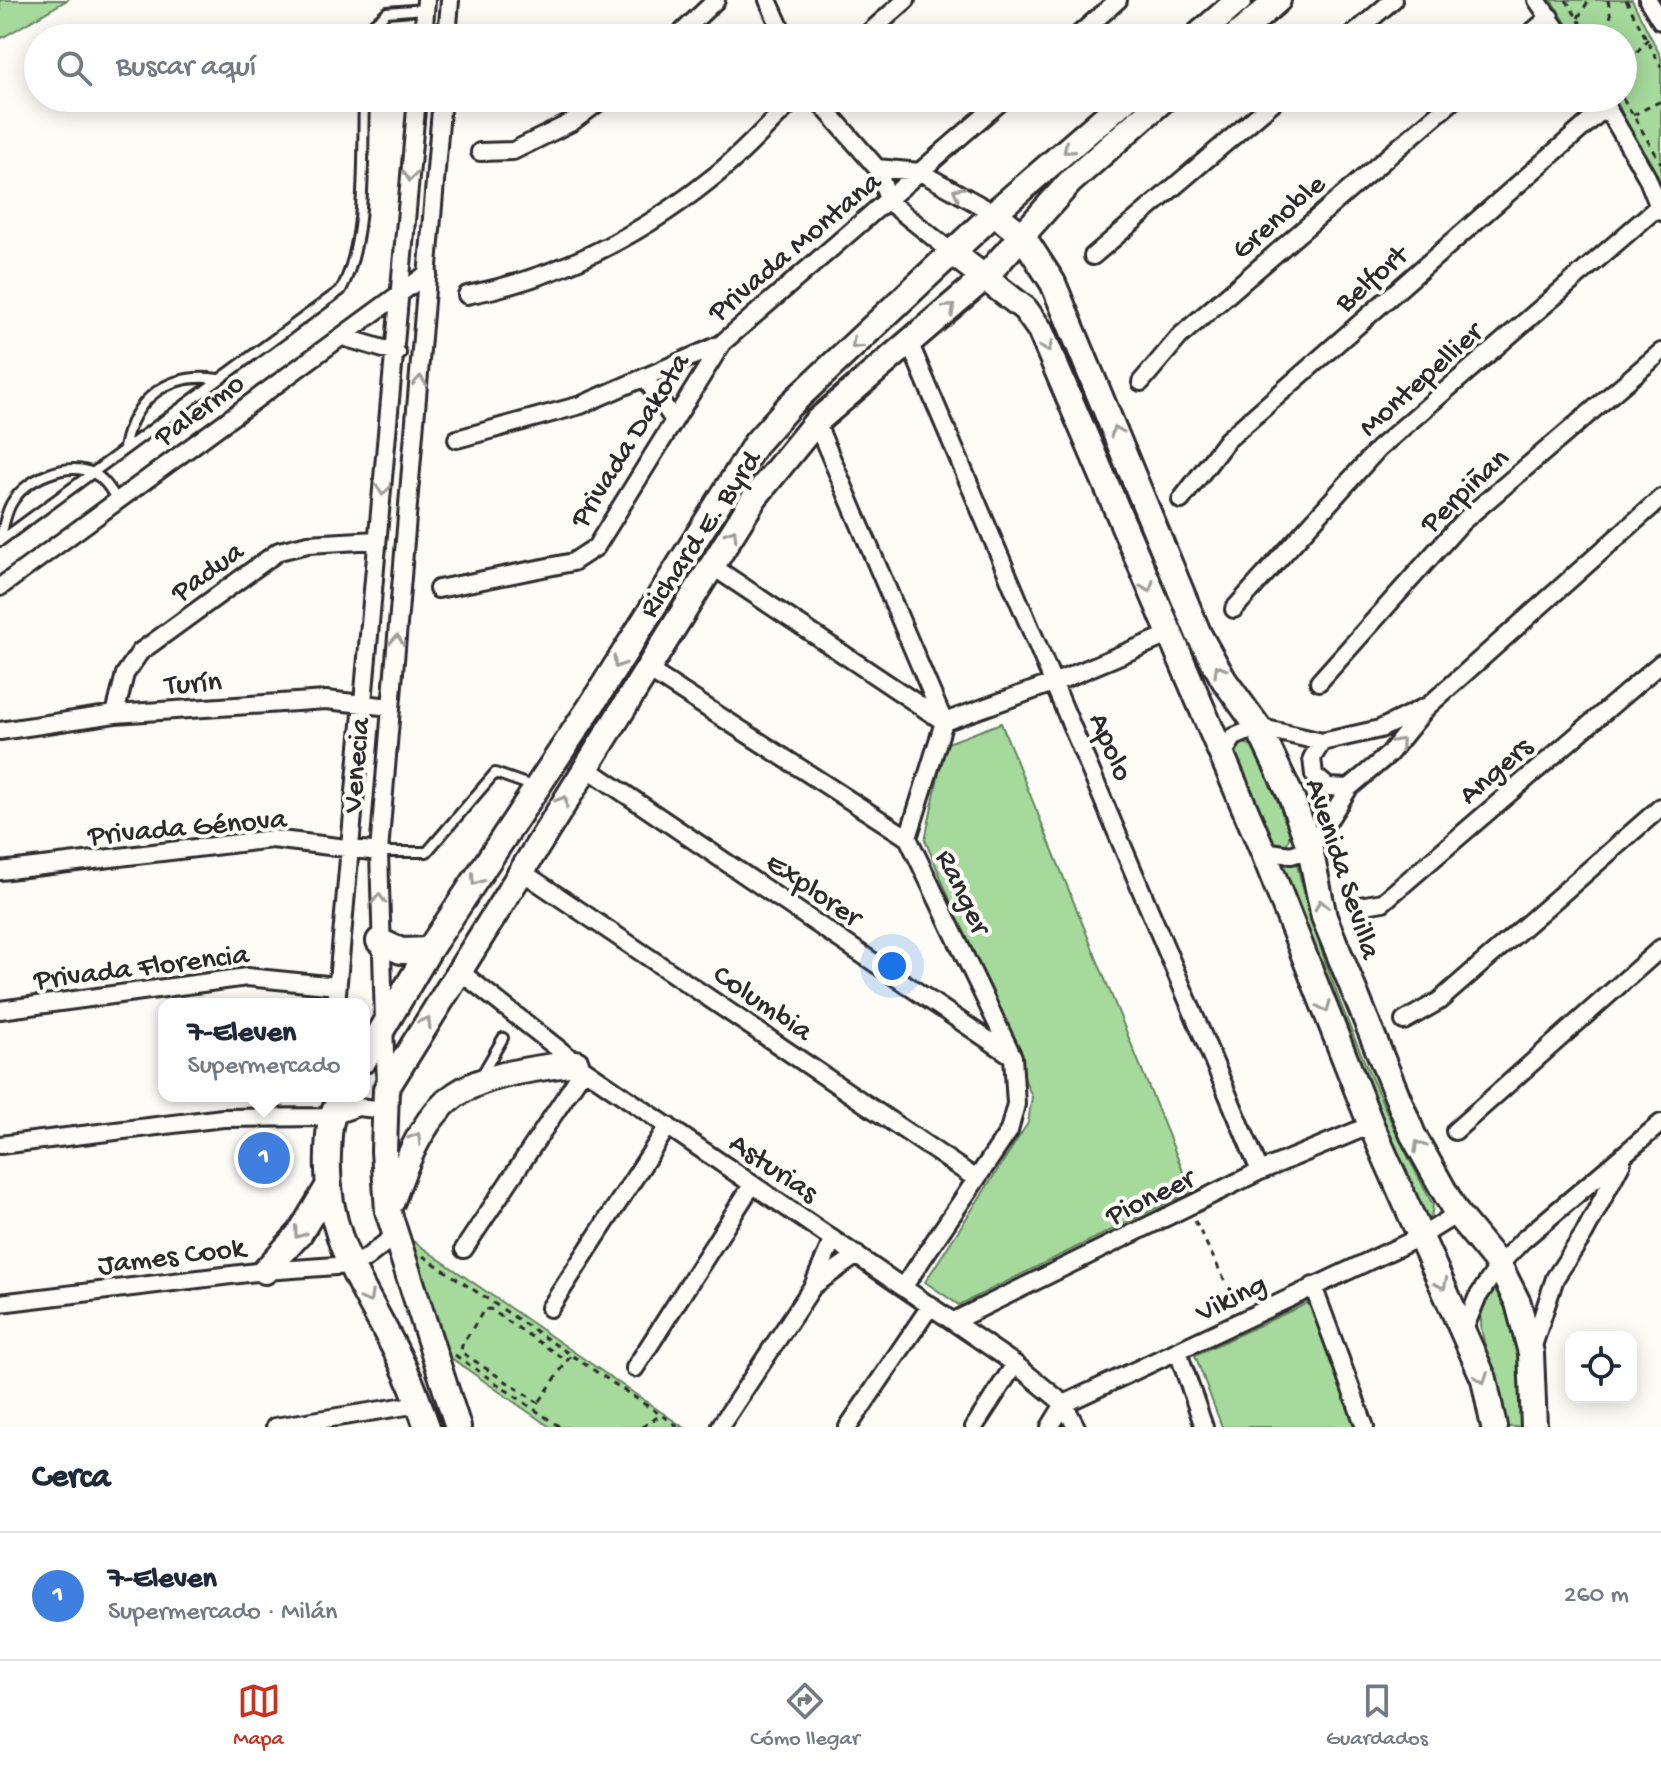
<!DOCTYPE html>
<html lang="es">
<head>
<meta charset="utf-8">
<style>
	:root { --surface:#fff; --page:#f2f2f3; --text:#1f2937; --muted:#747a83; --line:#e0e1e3; --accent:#c8321e }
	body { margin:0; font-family:"Gochi Hand",sans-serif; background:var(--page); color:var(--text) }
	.controls { position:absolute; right:24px; bottom:24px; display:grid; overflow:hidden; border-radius:16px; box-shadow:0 4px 20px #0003 }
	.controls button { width:72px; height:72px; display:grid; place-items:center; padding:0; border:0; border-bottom:2px solid var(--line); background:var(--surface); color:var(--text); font:40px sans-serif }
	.you { position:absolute; left:892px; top:966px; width:28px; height:28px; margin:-20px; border:6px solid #fff; border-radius:50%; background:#1a73e8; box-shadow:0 0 0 12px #1a73e833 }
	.badge { display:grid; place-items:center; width:52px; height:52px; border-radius:50%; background:var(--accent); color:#fff; font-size:26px; font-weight:700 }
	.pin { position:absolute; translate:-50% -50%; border:4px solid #fff; box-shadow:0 2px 8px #0006 }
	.popup { position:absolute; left:158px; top:998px; width:212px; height:104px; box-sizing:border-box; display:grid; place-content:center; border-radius:16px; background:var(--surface); filter:drop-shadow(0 2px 6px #0005); font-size:26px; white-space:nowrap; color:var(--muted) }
	.popup b { font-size:30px; color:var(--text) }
	.popup::after { content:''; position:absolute; left:50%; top:100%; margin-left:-16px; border:16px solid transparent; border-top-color:var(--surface) }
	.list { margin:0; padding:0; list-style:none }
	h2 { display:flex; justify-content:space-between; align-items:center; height:104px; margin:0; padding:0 32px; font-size:34px }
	h2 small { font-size:26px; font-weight:400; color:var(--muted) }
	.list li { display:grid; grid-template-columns:52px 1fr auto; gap:24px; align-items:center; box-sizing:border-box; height:128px; padding:0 32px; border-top:2px solid var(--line) }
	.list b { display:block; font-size:30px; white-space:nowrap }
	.list p { margin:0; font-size:26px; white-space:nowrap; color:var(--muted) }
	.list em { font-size:26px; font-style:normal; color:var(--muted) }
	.icon { flex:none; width:44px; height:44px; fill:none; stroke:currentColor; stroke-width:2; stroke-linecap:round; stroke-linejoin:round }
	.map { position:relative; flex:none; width:1661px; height:1427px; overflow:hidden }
	.search { position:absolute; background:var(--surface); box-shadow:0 4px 20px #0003; left:24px; right:24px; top:24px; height:88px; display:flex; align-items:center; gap:20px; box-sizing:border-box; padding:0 28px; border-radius:44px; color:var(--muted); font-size:30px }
	.sheet { height:232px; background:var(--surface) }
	nav { display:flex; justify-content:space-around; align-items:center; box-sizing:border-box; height:112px; border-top:2px solid var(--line); background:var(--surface); font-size:22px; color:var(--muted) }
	nav a { display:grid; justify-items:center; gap:4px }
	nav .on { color:var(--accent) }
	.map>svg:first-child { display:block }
	.green { fill:#a5da9c; stroke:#688264; stroke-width:2 }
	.building { fill:#a8adde; stroke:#2b2b2b; stroke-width:2 }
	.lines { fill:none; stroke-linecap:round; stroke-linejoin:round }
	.lane-casing { stroke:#2b2b2b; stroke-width:14 }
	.street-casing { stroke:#2b2b2b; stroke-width:22 }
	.secondary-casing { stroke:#2b2b2b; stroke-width:30 }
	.path { stroke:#2b2b2b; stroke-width:3; stroke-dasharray:6 6; stroke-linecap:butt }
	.lane { stroke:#fdfcf7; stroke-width:8 }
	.street { stroke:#fdfcf7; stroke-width:16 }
	.secondary { stroke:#fdfcf7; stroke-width:24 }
	.oneway { stroke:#9e9e9b }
	.labels { text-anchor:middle; stroke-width:8; stroke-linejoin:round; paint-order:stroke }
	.street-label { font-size:30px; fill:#2b2b2b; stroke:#fdfcf7 }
</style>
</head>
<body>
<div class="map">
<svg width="1661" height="1427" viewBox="0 0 1661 1427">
	<rect width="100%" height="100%" fill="#fdfcf7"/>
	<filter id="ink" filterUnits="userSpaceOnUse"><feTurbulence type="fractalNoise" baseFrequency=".0125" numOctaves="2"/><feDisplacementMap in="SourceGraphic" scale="16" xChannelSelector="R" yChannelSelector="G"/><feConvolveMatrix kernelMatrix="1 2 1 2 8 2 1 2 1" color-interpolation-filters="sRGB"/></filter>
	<g filter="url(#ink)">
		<path class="green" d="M0,0H67L0,39Z
			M1551,0H1632L1661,57V195L1615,98H1623V38H1576Z
			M1001,723L1191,1191L959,1305L925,1282L1028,1123L1032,1097L925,840L945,744Z
			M1242,742L1252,746C1264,768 1301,823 1286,845L1272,843L1231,747Z
			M1296,860C1320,969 1380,1106 1433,1205L1431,1218L1420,1215L1276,866Z
			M404,1235L683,1427H550L441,1351Z
			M1499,1279L1518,1335L1525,1427H1503C1501,1411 1500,1393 1495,1377C1484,1338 1468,1315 1499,1279Z
			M1310,1302L1360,1427H1222L1195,1355Z"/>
		<path class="building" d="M255,1138L279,1139L274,1177L250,1178Z"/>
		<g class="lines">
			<g class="lane-casing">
				<path id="lane" d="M369,38L370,27L387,12L425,9
					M124,448C133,399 167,372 218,379
					M0,541L341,290C368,240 362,154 364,98
					M0,541C3,529 5,515 11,504C25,479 66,461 93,473C105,479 111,491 118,501
					M379,852H427L495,773L532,786
					M481,1076L503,1038"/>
			</g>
			<g class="street-casing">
				<path id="street" d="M768,0L785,38
					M1537,0L1563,38
					M1648,0L1661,21
					M423,38L426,0
					M447,38L450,0
					M676,38L716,0
					M863,38L906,0
					M1075,38L1118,0
					M1349,38L1393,0
					M1525,38L1550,17
					M816,98L877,168L889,202L954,254
					M1602,99L1647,177L1661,212
					M480,152L513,151L572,122L604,98
					M877,168L920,172L994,213
					M1093,256L1278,98
					M467,295C557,278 640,236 712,178C742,155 768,124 796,98
					M343,337L397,353
					M910,344L1260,1171
					M645,378L673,419
					M1141,382L1180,336L1456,98
					M816,422L944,722
					M457,439L581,405L721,344L1005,98
					M1181,500L1227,440L1606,107
					M712,566L943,721
					M0,587L428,273
					M438,589L573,562L596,547L721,345
					M1234,609L1378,449L1659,206
					M647,669L908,838
					M1319,682L1462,522L1661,352
					M115,714L125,674L140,652L279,551L308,544L377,540
					M944,722L1056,682L1168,635
					M0,731L115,714L326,700L391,707
					M1322,742L1312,758L1314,775L1328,787L1349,788
					M1221,757L1234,737L1258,727L1322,742L1380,729L1425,707
					M584,766L1012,1056
					M1263,851L1291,855L1310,849L1349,788L1389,754L1427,707L1661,498
					M0,871L272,839L379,852
					M521,871L975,1178
					M1359,906L1383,902L1661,663
					M458,970L584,1069L1015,1364L1064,1404L1076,1427
					M336,1004L417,98
					M0,1010L247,977L337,986
					M1404,1021L1439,1001L1661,807
					M386,1088L379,852L442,98
					M1455,1131L1661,948
					M0,1145L223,1118L330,1117L358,1107L385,1110
					M464,1249L584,1069
					M813,1286L857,1255
					M904,1286L1009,1131L1016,1104L1013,1057L908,838L944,722
					M1313,1286L1365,1427
					M0,1303L265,1271L350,1265L365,1259L394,1236
					M550,1308L668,1126
					M954,1321L1260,1171L1371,1125
					M1463,1332L1477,1298L1499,1265L1523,1240L1661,1123
					M1532,1349L1555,1278L1584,1234L1622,1162
					M1178,1352L1204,1427
					M635,1368L752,1185
					M1064,1404L1420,1237L1457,1214
					M721,1425L813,1286L833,1239
					M275,1427L419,1404
					M848,1427L931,1305
					M974,1427L1015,1364
					M1050,1427L1064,1404"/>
			</g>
			<g class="secondary-casing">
				<path id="secondary" d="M1195,38L1239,0
					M1234,38L1278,0
					M994,213L1022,235L1053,283L1199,635L1224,680L1258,727L1291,796L1310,849L1324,917L1413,1135L1457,1214L1499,1265L1518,1303L1531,1353L1534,1427
					M954,254L1025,309L1040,330L1263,851L1371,1125L1484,1379L1494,1427
					M379,941L401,951L429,950
					M364,1060L429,950L591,706L756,443L789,406L994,213L1127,98
					M342,1096C329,1118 329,1128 328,1154C324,1244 370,1293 405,1370C414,1388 420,1408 427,1427
					M392,1201C432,1086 461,1078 576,1063
					M265,1271L300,1233L326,1190
					M458,1427L388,1211L384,1151L386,1089L755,497L816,422L984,278L1070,182L1165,98"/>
			</g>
			<path class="path" d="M1566,0L1590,38
				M1608,0L1614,38
				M1626,0L1661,67
				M1578,18L1589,0
				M1623,85C1636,72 1628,58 1648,39
				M1623,98L1661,163
				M1633,115L1661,101
				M1195,1221L1238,1307
				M423,1256L679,1427
				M455,1355L560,1427
				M540,1401L571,1355
				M539,1403L461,1352L462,1345L484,1310L490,1309L567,1361
				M642,1427L661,1415"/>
			<use href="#lane" class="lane"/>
			<use href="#street" class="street"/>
			<use href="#secondary" class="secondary"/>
		</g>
		<defs><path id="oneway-chevron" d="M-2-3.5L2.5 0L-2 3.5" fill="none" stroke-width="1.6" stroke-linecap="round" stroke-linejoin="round" transform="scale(2)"/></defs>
		<g class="oneway">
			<use href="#oneway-chevron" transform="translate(1068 149) rotate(139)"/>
			<use href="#oneway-chevron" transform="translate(410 176) rotate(96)"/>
			<use href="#oneway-chevron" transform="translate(958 192) rotate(-151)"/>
			<use href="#oneway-chevron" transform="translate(950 309) rotate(-42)"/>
			<use href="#oneway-chevron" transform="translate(856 344) rotate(137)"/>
			<use href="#oneway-chevron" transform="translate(1047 347) rotate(67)"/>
			<use href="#oneway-chevron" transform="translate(420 381) rotate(-86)"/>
			<use href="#oneway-chevron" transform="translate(1116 431) rotate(-113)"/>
			<use href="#oneway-chevron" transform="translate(383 490) rotate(96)"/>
			<use href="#oneway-chevron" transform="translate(732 534) rotate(-58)"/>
			<use href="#oneway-chevron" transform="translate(1148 587) rotate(67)"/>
			<use href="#oneway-chevron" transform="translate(397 640) rotate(-85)"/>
			<use href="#oneway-chevron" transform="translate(618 663) rotate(122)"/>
			<use href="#oneway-chevron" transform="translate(1219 670) rotate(-120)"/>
			<use href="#oneway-chevron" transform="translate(1399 743) rotate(-48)"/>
			<use href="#oneway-chevron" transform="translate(563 801) rotate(-59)"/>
			<use href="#oneway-chevron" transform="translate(476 880) rotate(123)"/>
			<use href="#oneway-chevron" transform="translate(379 899) rotate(-90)"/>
			<use href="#oneway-chevron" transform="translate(1321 905) rotate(-102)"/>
			<use href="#oneway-chevron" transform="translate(1325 1007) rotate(68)"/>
			<use href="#oneway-chevron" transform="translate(426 1022) rotate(-59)"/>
			<use href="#oneway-chevron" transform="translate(416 1138) rotate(-59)"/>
			<use href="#oneway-chevron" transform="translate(1419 1146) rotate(-119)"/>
			<use href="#oneway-chevron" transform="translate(299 1233) rotate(125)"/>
			<use href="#oneway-chevron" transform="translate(1442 1284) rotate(65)"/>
			<use href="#oneway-chevron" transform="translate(368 1298) rotate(61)"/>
			<use href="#oneway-chevron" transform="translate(1482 1378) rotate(71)"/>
		</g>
	</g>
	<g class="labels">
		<g class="street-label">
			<text transform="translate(1277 215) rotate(-41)" y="10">Grenoble</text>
			<text transform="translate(793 245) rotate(-40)" y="10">Privada Montana</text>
			<text transform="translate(1370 277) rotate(-41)" y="10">Belfort</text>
			<text transform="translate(1419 378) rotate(-42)" y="10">Montepellier</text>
			<text transform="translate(198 408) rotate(-36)" y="10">Palermo</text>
			<text transform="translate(628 439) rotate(-58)" y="10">Privada Dakota</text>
			<text transform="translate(1463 489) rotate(-43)" y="10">Perpiñan</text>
			<text transform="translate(698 533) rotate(-56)" y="10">Richard E. Byrd</text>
			<text transform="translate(206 570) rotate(-36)" y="10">Padua</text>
			<text transform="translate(193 681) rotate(-4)" y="10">Turín</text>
			<text transform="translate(1113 746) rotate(67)" y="10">Apolo</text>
			<text transform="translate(354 765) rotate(-85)" y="10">Venecia</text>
			<text transform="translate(1494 769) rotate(-41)" y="10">Angers</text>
			<text transform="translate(187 825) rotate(-5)" y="10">Privada Génova</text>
			<text transform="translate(1345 868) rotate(72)" y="10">Avenida Sevilla</text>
			<text transform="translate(815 888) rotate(34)" y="10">Explorer</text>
			<text transform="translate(965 891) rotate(64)" y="10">Ranger</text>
			<text transform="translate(141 965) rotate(-7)" y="10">Privada Florencia</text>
			<text transform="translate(764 1001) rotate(34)" y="10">Columbia</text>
			<text transform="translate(775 1166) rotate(34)" y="10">Asturias</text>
			<text transform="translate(1149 1195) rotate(-26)" y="10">Pioneer</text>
			<text transform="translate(171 1254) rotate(-7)" y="10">James Cook</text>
			<text transform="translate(1230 1296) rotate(-26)" y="10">Viking</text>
		</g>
	</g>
</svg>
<div class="controls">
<button><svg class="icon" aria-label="locate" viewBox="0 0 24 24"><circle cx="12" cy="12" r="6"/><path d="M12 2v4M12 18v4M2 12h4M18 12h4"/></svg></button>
</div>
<div class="you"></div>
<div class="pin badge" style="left:264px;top:1158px;background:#3f7fe0">1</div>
<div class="popup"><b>7-Eleven</b>Supermercado</div>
<div class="search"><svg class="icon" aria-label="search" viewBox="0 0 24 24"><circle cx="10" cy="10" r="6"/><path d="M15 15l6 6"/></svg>Buscar aquí</div>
</div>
<section class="sheet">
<h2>Cerca<small></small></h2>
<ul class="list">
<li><span class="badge" style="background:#3f7fe0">1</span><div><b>7-Eleven</b><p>Supermercado · Milán</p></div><em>260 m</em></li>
</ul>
</section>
<nav>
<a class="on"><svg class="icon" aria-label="map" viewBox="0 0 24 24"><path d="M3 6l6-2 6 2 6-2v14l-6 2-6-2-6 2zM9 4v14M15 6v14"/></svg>Mapa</a>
<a><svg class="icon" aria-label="directions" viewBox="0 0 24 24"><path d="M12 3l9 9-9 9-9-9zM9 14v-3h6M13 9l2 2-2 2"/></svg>Cómo llegar</a>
<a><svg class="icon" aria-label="saved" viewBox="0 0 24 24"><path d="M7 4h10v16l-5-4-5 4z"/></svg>Guardados</a>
</nav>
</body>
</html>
